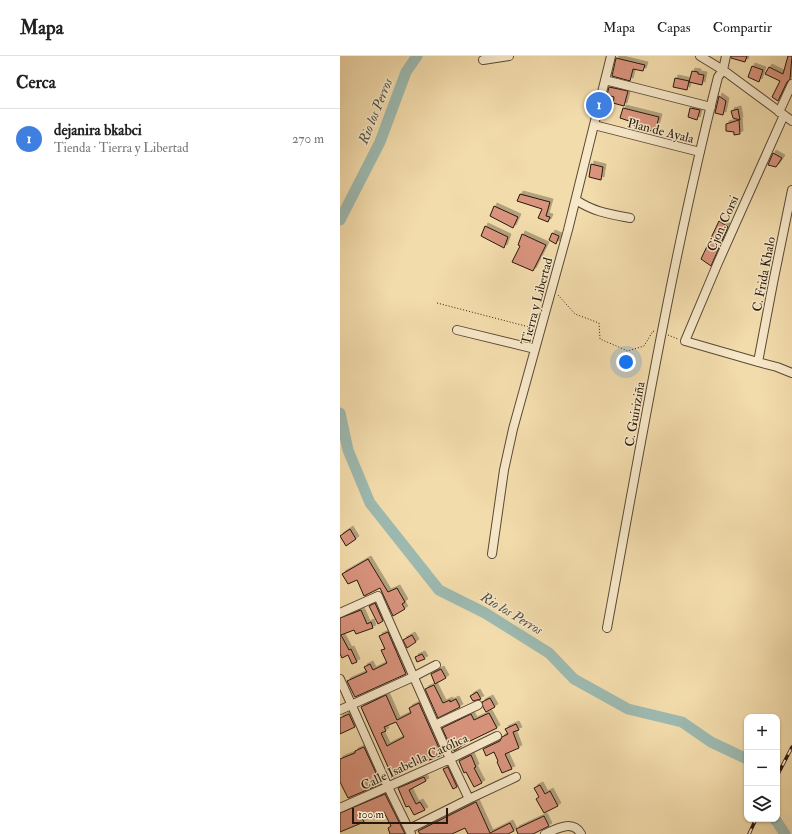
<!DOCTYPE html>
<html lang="es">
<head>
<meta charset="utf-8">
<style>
	:root { --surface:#fff; --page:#f2f2f2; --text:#222; --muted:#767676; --line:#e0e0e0; --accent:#8f2418 }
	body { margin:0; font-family:"IM FELL Double Pica",serif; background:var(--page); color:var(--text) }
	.controls { position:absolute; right:12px; bottom:12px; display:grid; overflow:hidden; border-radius:8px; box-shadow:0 1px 3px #0004 }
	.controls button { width:36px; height:36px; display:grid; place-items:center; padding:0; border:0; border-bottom:1px solid var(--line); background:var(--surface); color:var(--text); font:20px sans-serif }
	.scale { position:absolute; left:12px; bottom:10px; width:96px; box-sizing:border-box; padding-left:4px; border:2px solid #26180d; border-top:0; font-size:11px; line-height:14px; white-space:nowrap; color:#26180d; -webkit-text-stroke:3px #f7e8c9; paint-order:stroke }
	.you { position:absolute; left:286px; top:306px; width:14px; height:14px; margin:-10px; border:3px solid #fff; border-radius:50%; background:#1a73e8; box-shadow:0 0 0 6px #1a73e833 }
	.badge { display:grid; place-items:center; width:26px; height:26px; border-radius:50%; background:var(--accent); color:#fff; font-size:13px; font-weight:700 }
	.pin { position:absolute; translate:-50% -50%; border:2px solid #fff; box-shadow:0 1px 4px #0006 }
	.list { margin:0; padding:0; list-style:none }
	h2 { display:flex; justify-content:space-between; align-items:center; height:52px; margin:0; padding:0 16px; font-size:17px }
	h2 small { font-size:13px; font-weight:400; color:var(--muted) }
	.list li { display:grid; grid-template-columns:26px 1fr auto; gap:12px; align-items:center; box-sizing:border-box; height:60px; padding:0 16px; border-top:1px solid var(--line) }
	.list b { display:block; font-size:15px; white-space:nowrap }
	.list p { margin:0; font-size:13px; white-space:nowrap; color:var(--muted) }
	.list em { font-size:13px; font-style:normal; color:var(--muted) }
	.icon { flex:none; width:22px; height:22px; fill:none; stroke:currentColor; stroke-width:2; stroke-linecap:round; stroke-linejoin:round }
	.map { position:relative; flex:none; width:452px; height:778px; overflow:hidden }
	header { display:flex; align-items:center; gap:24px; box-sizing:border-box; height:56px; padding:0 20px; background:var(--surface); border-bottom:1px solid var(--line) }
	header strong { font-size:19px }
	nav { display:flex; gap:22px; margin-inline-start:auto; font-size:14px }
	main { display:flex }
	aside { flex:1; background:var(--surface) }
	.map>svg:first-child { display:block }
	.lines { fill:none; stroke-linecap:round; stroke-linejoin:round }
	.river { stroke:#9dbab1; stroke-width:11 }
	.building { fill:#da947e; stroke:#26180d; fill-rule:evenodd; filter:url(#shadow) }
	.minor-casing { stroke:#594935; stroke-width:10 }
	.path { stroke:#26180d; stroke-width:1; stroke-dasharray:1 2; stroke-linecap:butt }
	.minor { stroke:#f7e8c9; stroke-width:8 }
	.rail-casing { stroke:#26180d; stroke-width:3.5 }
	.rail { stroke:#f7e8c9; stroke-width:2; stroke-dasharray:6; stroke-linecap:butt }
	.labels { text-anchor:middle; stroke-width:3; stroke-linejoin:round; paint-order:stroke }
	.street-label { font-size:13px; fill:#26180d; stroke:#f7e8c9 }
	.water-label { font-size:14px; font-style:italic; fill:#505146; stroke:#f7e8c9 }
</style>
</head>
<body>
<header>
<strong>Mapa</strong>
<nav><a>Mapa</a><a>Capas</a><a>Compartir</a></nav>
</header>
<main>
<aside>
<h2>Cerca<small></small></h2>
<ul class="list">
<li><span class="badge" style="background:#3f7fe0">1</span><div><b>dejanira bkabci</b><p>Tienda · Tierra y Libertad</p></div><em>270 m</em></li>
</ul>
</aside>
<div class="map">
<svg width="452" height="778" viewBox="0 0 452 778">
	<defs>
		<filter id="shadow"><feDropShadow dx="3" dy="-3" stdDeviation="0" flood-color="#0004"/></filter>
	</defs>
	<rect width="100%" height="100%" fill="#f3dcac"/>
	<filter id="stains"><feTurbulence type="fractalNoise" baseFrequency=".005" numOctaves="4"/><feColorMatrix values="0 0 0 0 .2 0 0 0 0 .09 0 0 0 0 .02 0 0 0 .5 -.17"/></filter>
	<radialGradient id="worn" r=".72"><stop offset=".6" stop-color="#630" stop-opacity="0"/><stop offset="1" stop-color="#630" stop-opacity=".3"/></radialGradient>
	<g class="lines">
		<path class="river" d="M0,164L40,86L66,16L77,0
			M0,357L8,394L30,447L99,534L145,557L209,597L234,623L288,653L342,666L371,686L407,703
			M435,763L445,778"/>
	</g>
	<path class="building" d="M391,0H407L405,6L391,2Z
		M448,0H452L450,23L447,26L438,45L432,41L440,25L425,18L429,11L443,18Z
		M276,2L305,9L303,15L293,13L290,25L272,20Z
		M412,10L423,14L419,26L408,21Z
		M352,15L358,16V18L364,19L362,29L349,26Z
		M335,22L349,25L347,34L333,31Z
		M269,31L288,35L284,50L273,47L274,41L267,39Z
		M379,40L386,45L383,59L375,57Z
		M283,52L319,61L315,76L294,70L295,67L280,62Z
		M350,52L360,54L357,64L348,61Z
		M398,53L400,64L393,62L391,55Z
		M399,64L400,78L394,79V76L386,75V68Z
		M433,97L442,102L436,111L428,109Z
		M251,108L263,111L261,124L249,121Z
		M180,138L210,146L206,160L210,161L208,166L198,162L202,153L177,145Z
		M154,150L178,161L173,172L150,160Z
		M379,165L388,171L371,210L361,203Z
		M145,170L168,181L164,192L141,180Z
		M212,177L219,180L216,188L209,184Z
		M182,178L206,189L193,215L172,206L180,190L178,189Z
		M10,473L16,483L6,490L0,480Z
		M28,503L48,536L57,532L65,546L62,548L65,553L53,560L40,532L24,540L17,524L8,528L2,518Z
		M35,547L43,565L38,568L29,550Z
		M21,554L27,568L31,566L33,572L16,578L14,574L1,579L9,594L11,593L17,606L12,608L8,599L2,602L0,598V562Z
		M48,576L66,618L15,641L7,625L27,616L24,611L30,608L33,614L47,607L41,594L45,593L39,580Z
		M72,579L76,586L67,592L63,584Z
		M82,598L85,603L77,606L75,601Z
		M101,613L106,622L95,628L91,618Z
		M94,629L103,647L110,644V646L116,643L120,651L98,662L85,633Z
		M137,636L141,643L133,645L130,640Z
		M46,639L57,664L71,657L69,652L79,647L102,699L79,708L78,706L60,715L61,717L53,722L21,651ZM56,666L64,681L47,690L41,677L46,675L44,671Z
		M150,642L155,651L146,656L143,651L142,646Z
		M149,657L157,672L126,687L114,695V693L112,694L102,672L131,658L134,664Z
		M9,658L15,671L0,678V662Z
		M176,668L179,674L173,676L179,692L165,698L172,713L162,717L157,706L158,705L154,696L146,700L143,693L160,685L162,681L168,678L165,673Z
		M24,691L41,728L8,742L0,726V703L15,697V695Z
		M131,699L136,711L134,712L142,727L134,731L126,716L124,717L119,705Z
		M108,711L117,731L113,733L103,713Z
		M84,721L86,725L69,734L76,748L80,746L85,754L74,759L69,750L66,751L58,732Z
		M200,729L205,738L210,735L218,750L204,757L196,743L199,741L194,732Z
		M45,738L65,778H50L48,772L51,770L44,756L34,761L32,757L22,762L24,766L0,776V757Z
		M136,746L150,777L170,767L174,775L168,778H128L125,772L112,778H80L78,775Z
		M204,760L209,770L193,778H178L176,773Z"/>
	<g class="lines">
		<g class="minor-casing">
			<path id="minor" d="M360,0L383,14L452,65
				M143,4L169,0
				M265,24L371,51
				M439,56L452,28
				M444,59L377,209L345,285L418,306L437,311L452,317
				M254,69L360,96
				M236,144C254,156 269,158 290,162
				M117,274L195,293
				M418,306L433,227L452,134
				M152,498L164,414L173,373L228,174L271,0
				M0,557L38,540L110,703L129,743
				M267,572C301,387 332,203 378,21L383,14L386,0
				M0,623L48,731L71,778
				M0,654L73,621L96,609
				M95,669L138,649
				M0,752L110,703L157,680
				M69,773L129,743L176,721
				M205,778C216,773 233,763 241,778"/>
		</g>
		<path class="path" d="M218,239L235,258L259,267L260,283L288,295L304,290L313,275L315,276
			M97,247L193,272
			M328,279L338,283"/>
		<use href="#minor" class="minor"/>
		<g class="rail-casing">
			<path id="rail" d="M437,720L452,691
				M409,778L416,763"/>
		</g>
		<use href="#rail" class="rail"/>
	</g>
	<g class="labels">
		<g class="street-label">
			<text transform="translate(321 74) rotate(14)" y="5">Plan de Ayala</text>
			<text transform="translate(382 167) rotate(-66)" y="5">Cjon. Corsi</text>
			<text transform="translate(423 218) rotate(-79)" y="5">C. Frida Khalo</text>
			<text transform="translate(196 245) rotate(-75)" y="5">Tierra y Libertad</text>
			<text transform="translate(294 358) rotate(-80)" y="5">C. Guiriziña</text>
			<text transform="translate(74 705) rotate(-25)" y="5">Calle Isabel la Católica</text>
		</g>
		<g class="water-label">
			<text transform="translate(35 55) rotate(-68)" y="5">Rio los Perros</text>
			<text transform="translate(172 557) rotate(31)" y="5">Rio los Perros</text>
		</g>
	</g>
	<rect width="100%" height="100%" filter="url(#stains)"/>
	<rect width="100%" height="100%" fill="url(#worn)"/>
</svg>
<div class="controls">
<button>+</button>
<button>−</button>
<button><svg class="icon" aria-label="layers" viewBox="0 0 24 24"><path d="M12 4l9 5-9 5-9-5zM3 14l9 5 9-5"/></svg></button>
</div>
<div class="scale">100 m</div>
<div class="you"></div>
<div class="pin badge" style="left:259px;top:49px;background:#3f7fe0">1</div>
</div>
</main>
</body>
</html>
